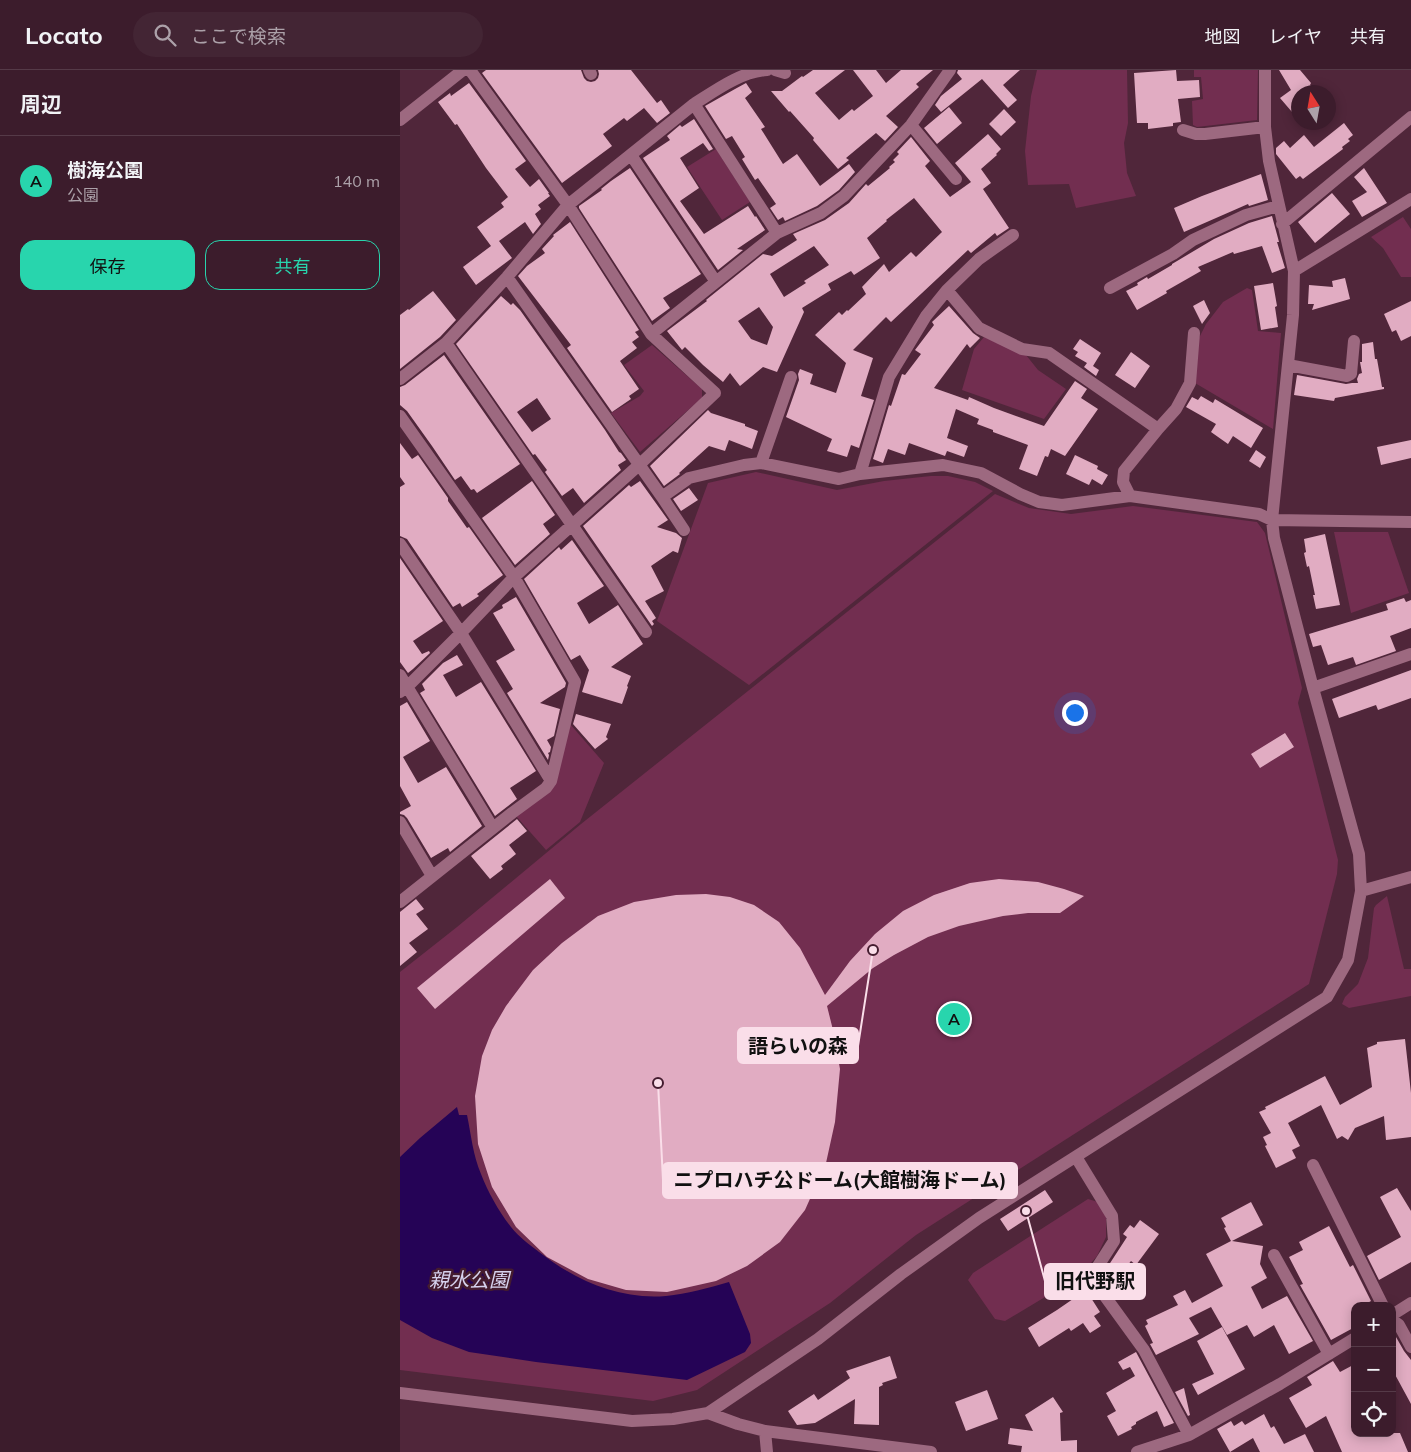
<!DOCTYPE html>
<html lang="ja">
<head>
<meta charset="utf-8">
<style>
	:root { --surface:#3c1c2c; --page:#432534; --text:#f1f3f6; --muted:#aca1a9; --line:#553a48; --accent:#28d5ad }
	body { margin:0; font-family:Mulish,"Noto Sans JP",sans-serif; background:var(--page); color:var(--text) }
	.controls { position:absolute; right:15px; bottom:15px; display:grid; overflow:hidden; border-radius:10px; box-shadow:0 2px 12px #0003 }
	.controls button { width:45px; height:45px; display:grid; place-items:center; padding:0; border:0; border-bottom:1px solid var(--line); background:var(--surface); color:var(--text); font:25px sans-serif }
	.compass { position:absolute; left:891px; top:15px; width:45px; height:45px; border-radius:50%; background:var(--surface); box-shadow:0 2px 12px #0003; rotate:349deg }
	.you { position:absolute; left:674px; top:642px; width:18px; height:18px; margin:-12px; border:4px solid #fff; border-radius:50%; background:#1a73e8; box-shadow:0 0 0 8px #1a73e833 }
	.badge { display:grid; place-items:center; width:32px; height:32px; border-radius:50%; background:var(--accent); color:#111; font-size:16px; font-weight:700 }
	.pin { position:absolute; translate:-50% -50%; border:2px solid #fff; box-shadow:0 1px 5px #0006 }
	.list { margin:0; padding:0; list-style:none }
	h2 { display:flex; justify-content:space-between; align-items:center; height:65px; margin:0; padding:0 20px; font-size:21px }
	h2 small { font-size:16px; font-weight:400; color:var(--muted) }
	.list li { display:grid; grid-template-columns:32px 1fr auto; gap:15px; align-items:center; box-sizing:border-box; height:90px; padding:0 20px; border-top:1px solid var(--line) }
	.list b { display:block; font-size:19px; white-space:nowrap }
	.list p { margin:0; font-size:16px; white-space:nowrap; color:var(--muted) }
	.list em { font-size:16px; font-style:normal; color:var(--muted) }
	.actions { display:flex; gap:10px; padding:15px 20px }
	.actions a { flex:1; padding:11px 0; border:1px solid var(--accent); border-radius:15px; text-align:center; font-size:18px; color:var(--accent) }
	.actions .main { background:var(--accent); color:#111 }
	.icon { flex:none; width:28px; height:28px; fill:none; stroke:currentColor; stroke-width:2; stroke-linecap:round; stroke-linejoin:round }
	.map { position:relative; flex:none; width:1011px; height:1382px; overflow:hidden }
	header { display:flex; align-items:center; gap:30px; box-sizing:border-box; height:70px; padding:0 25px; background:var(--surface); border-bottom:1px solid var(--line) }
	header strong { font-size:24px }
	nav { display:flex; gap:28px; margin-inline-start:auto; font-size:18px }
	.search { width:350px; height:45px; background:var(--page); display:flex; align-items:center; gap:12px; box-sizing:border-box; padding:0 18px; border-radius:28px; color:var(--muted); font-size:19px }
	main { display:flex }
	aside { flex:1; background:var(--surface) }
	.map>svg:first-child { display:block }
	.green { fill:#722e50 }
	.water { fill:#250356 }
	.building { fill:#e1acc2; fill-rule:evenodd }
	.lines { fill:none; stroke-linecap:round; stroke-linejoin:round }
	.minor { stroke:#9d6980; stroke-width:12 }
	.labels { text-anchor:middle; stroke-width:5; stroke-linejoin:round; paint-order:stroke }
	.water-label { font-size:20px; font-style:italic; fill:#d6d2ee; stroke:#441c2f }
	.leader { fill:none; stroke:#fadee9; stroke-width:2 }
	.callout-dot { fill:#fadee9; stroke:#441c2f; stroke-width:2 }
	.callout { fill:#fadee9; stroke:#fadee9; stroke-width:2 }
	.callout-label { font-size:20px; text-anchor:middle; font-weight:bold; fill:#111 }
</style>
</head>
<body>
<header>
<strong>Locato</strong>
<div class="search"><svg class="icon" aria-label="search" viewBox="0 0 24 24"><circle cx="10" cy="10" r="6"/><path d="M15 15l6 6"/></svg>ここで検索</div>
<nav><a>地図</a><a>レイヤ</a><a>共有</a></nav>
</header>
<main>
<aside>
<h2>周辺<small></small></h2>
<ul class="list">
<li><span class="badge">A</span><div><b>樹海公園</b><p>公園</p></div><em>140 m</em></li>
</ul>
<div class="actions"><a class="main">保存</a><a>共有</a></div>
</aside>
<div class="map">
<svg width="1011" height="1382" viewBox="0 0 1011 1382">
	<rect width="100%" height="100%" fill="#50263a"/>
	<path class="green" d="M637,0H727L728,53L724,73L727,103L736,126L676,138L669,114L628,115L625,81L631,26Z
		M794,0H858L857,50L797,57L793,55L792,31L803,29L801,7H794Z
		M316,79L350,132L322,150L287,97Z
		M1003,147L1011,159V207H1001L983,178L971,167Z
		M847,218L852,220L858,261L881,263L873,359L795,313L799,268L806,254L823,232Z
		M584,267L626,285L638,300L666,319L644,349L562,320L574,279Z
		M252,275L302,319V328L240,382L211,343L240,326L244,321L224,295Z
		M356,402L437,420L484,411L531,406H548L575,412L593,421L349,615L257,551L308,413Z
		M595,424L629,438L671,444L733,436L857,452L865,463L902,618L898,633L938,790L937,804L909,914L516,1165L430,1233L297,1320L253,1331L0,1300V902L57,857L181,754Z
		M934,462H988L1009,523L951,543Z
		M170,654L204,693L180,752L146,780L116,746L150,718Z
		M987,826L1004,899H1011V926L949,938L942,934L945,927L958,914L968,888L974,838L976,835Z
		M688,1129L698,1132L706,1147V1167L697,1186L680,1206L605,1251L595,1249L568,1210L573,1203Z"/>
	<path class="water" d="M57,1037L59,1045H67C71,1064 73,1086 81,1104C88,1122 99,1142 111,1157C119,1167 130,1175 139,1182C175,1210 219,1230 266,1226C287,1224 308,1218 329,1212L350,1264L351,1273L345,1282L287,1310L136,1292L69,1282L32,1268L0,1250V1087L20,1068Z"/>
	<path class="building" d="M86,0H181L184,8L187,11L191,12L195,11L198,8L199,4L198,0H231L257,33L261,30L270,43L257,53L244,38L227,51L224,48L203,64L212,76L162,113L82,3Z
		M413,0H445L415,23L439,50L452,39L454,41L473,26L453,0H476L486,13L501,0H533L516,14L519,17L486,46L498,57L485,71L476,63L446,88L449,90L438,99L413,70L414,68L390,41L389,42L371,21H382L402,6L403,7Z
		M558,0H620L603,15L617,30L608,38L582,9L541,42L535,35L541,26L562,9L557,3Z
		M776,0L777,11L799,10L800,27L778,29L781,52L773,53V56L748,59V53H737L734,3Z
		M879,0H900L911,13L910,15L916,22H898V37L892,42L880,28L891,20Z
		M69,13L126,91L115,99L130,117L139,109L149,123H148L150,126L138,135L141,139L135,144L141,154L133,164L125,152L99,171L112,188L76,215L63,197L91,176L77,157L104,137L101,133L108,127L86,98L57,54L55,55L38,32L50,23L51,26Z
		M346,13L352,22L345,28L365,57L361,59L383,94L397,84L420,116L449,94L455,102L439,120L417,136L385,151L383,147L378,150L370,138L376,134L358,108L355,110L342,89L345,87L332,66L326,69L305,36L335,19Z
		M549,37L562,53L537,74L524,58Z
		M604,39L616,52L601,66L589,54Z
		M294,49L313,79L309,81L303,73L280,88L299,118L280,131L304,164L348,136L355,147L356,146L365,160L337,179L343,180L318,200L243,88L270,70L267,66L280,55L282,57Z
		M944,53L953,65L948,69L950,71L942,77L943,79L903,109L900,106L896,109L876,84V78L884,71L890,78L904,65L914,77Z
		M588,64L601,79L596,84L597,85L581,99L591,113L583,119L609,158L597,166L595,163L571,183L568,180L491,252L486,247L453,280L473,288L461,326L474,330L459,378L451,375L447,387L427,381L432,369L386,347L399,310L398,304L400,299L413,304L410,314L436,323L446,293L415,265L439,242L442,245L447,240L448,241L466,224L462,217L484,194L489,202L511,182L516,187L542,162L514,128L486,150L487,151L467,168L480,188L454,205L451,201L428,214L431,220L402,238L404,242L377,302L363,297L340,316L330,303L323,312L303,295L285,277L282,280L267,261L307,231L306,230L363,184L372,186L397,170L393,164L425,150L449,133L466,114L468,116L490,98L489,97L495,92L493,90L499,84L497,82L511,67L530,91L525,96L550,127L571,112L555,93ZM414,176L429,195L404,211L406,213L384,227L370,204ZM359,237L373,257L367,275L351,269L338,251Z
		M230,98L301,204L263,228L270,238L252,251L179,138V136L202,120L201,119L211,111Z
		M964,98L987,133L962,147L952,131L967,122L954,107Z
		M861,104L868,130L849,136L848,134L784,162L774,138L802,126Z
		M932,123L950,144L915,173L898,152Z
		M872,146L879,172H877L885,198L872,203L862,176L834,184L833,182L798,197L801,201L766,221L767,223L737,240L726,221L738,215L737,213L747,207L748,209L772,195V194L814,169L849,153Z
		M170,152L239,260L235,262L239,267L232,272L237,278L220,291L239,319L229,326L231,329L212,342L167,278L171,275L118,206L127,196L145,183L142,179L154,166L153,165Z
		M945,208L950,229L912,240L914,234H908L909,215L933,217L932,211Z
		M873,213L877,236L875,237L878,257L861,260L854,216Z
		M33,221L56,250L40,267L0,299V245L8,239L9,240Z
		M101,226L111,235L113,233L120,240L205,360L219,382L221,383L226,390L218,395L221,400L184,433L173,418L162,426L145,402L147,400L135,384L133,385L56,274ZM137,328L151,349L132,362L117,342Z
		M804,230L810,243L802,254L793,236Z
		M1011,231V266L1001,271L996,260L992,262L984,244Z
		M549,236L573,263L580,268L570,278L567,274L534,318L568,330L569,327L594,338L644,356L675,311L687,319L681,328L698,339L665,386L651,379L648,387L645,386L637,406L619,399L628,375L593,362V360L577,354L579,349L556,339L547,368L568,376L564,387L547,381L545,386L509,373L505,385L488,379L483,393L473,389L489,335L491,336L502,304L505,305L521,284L515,280L534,255L532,252Z
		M680,269L701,283L693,296L699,300L696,306L684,297L687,293L675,286L678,282L673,279Z
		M973,272L975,289H977L982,317H984V319L935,328L934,331L894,325L897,305L946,314L952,313H958L957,309L959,304L962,303L960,292H962V274Z
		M731,282L750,296L735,318L715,305Z
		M44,285L120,394L77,423L74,419L71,420L61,406L55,410L32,376L7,341L0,335V317L5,315Z
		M801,326L813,333L815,329L863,358L851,378L833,366L828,374L811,362L816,354L786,337L792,327L798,330Z
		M308,340L311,343L345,354V356L358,361L352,379L329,370L325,381L309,376L279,403L280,404L264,416L250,396Z
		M1011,370V388L981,395L977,377Z
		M0,373L12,389L18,385L48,428V431L67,458L69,457L103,505L77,524L79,526L62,537L60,533L53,537L7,469L0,466V417L5,414L0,407Z
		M856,380L866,387L860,398L849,391Z
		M675,385L698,396L697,399L708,405L702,415L692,409L689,415L666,404Z
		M132,411L155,445L143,454L150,464L115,495L82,448Z
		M240,411L268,450L257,457L276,463L282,468L278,483L273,481L251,496L264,521L245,531L256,548L252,551L254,554L252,556L183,456L229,415L231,417Z
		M289,418L298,430L281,441L273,429Z
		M925,464L940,535L916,539L913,525H915L909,496L907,497L904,483L906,482L904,469Z
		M172,470L204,516L177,533L189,554L218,535L243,574L211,597L231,606L227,616L228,617L222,634L182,622L189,600L180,585L171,590L124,509L159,477L161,480Z
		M0,488L43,551L13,571L22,584L29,581L30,583L13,599L8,603L0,592Z
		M116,527L166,613L165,617L140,633L160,639L154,666L147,670L151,677L150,682L148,683L149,685L148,690L107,623L113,619L96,591L115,580L93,543L103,538L102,535Z
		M1004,528L1006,532L1011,530V558L990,566L996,581L956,595L953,587L928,595L921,575L913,577L909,564L988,540L986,534Z
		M57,585L63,595L43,605L56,627L81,612L136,701L110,718L117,729L95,746L20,623L25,620L22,614L43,593Z
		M1011,600V628L978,640L976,635L939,648L932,629Z
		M7,632L30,671L3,687L18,713L46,697L82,756L50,782L48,778L31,788L7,748L4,745L0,744V742L11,736L0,716V636Z
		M176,644L211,654L206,667L208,669L195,679L173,654Z
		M885,663L894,677L860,698L851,684Z
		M117,749L127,761L109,775L116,784L101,796L103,799L90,809L71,786Z
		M150,809L165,828L35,939L17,918Z
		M599,809L638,812L664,819L684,826L660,843H628L603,846L559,856L528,867L494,885L473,898L427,936L432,956L440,999L435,1052L426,1093L405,1140L380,1172L347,1196L316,1211L267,1222L226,1220L188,1209L147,1187L116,1157L92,1117L78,1074L75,1026L82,986L92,960L106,936L133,900L162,873L198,846L234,832L276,825L306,824L330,827L354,835L379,852L400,878L425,925L450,891L475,864L503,841L534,825L570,813Z
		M16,829L24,839L16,844L28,859L9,873L17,882L0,896V842Z
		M1005,969L1011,1023V1067L986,1070L984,1046L955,1058L948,1070L942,1066L937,1069L921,1035L888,1053L900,1076L892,1080L896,1088L876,1098L865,1076L867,1075L863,1067L871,1063L859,1042L866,1039L865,1037L925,1006L940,1035L972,1017L967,978L977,974V972Z
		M997,1118L1011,1141V1192L979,1210L967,1186L1001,1167L980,1127Z
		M645,1120L653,1132L608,1161L600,1149Z
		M851,1132L863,1155L832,1171L863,1176L860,1194L867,1208L851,1217L862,1239L887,1226L913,1271L889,1284L874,1255L854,1267L847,1255L827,1265L811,1237L789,1248L799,1264L756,1285L750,1274L753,1273L745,1256L748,1254L746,1250L778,1235L773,1226L785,1220L792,1233L823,1216L806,1184L831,1171L824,1158L826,1157L821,1148Z
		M740,1150L759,1164L736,1195L731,1191L710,1217L701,1207L727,1167L723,1164L730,1155L734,1158Z
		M929,1156L950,1197L953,1195L971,1231L962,1236H955V1257L931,1270L900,1215L903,1214L889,1187L903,1180L899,1172Z
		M686,1220L700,1242L694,1246L701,1256L690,1263L683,1253L671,1261L669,1258L639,1277L628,1258L657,1240Z
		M822,1257L845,1299L798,1325L792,1314L814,1304L797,1271Z
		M992,1260L1004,1281L1011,1290V1334L992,1299Z
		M736,1282L774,1353L764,1357L757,1341L736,1352V1354L731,1357L732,1359L718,1366L707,1346L716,1341L706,1323L735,1306L730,1297L723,1300L718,1292Z
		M490,1286L497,1308L482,1313L483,1315L479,1317V1355L454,1354L455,1329L415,1353L397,1355L388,1341L414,1324L418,1330L450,1308L446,1301Z
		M933,1291L940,1302L955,1294V1363H1000L1008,1382H942L926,1346L906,1358L889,1328L912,1315L907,1307Z
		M784,1318L790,1345L788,1346L775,1322Z
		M587,1320L598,1349L566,1361L555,1332Z
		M653,1327L663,1342L660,1343L661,1371L677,1370V1382H621L622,1376L608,1374L610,1358L633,1361L625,1345Z
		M864,1344L871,1358L874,1356L884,1374L905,1364L914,1382H860L853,1368L830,1382L817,1359L831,1351L834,1356L842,1351L845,1355Z"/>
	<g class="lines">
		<path class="minor" d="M189,0L191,4
			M375,0L385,3
			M294,34C316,20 340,2 367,0
			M0,50L63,0
			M511,55L556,109
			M783,60L796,64H805L865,57
			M231,85L316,212
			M882,154L1011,47
			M894,201L1011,129
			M107,207L262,427L289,408L344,395L361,393L439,409L460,404L543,395L581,403L620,424L639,432L662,435L730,426L859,444L872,450L1011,452
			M710,218L773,184L793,170L846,145L878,136
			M547,220L579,258L622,279L649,283L758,359
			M251,264L377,163L421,143L444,126L511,55L550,0
			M46,273L246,562
			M888,295L947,306L951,304L954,271
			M0,309L46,273L107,207L168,135L294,34L377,163
			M0,346L114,507L175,612L151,711L146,718L112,743L0,832
			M361,393L391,307
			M460,404L489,307L526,246L547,220L579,189L613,165
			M730,426L723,412L724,401L758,359L776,339L790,313L794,263
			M262,427L284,460
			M0,474L61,563L151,711
			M0,605L93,758
			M913,618L1011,584
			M0,622L8,616L61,563L114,507L239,395L315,323L251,264L168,135L70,0
			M0,752L32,806
			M961,821L1011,807
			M676,1087L712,1146L714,1171L691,1207L744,1280L789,1365
			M913,1095L983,1236
			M874,1185L929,1284
			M992,1245L1011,1233
			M992,1250L999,1255L1011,1277
			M0,1323L232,1351L273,1349L308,1343L418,1269L501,1204L579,1148L927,927L948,890L961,821L959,784L913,618L874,468L872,450L893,245L894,201L869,91L865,57V0
			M308,1343L338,1354L365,1361L531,1382
			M365,1361L367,1382
			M737,1382L789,1365L880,1314L955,1268"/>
	</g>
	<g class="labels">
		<g class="water-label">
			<text x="69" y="1217">親水公園</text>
		</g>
	</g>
	<path class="leader" d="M473 880L458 976M258 1013L263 1110M626 1141L645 1211"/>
	<g class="callout-dot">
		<circle cx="473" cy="880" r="5"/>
		<circle cx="258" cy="1013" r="5"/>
		<circle cx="626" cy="1141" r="5"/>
	</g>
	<g class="callout">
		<rect x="338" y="958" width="120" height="35" rx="5"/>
		<rect x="263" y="1093" width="354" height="35" rx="5"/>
		<rect x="645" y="1194" width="100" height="35" rx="5"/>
	</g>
	<g class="callout-label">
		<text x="398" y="983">語らいの森</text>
		<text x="440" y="1117">ニプロハチ公ドーム(大館樹海ドーム)</text>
		<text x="695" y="1218">旧代野駅</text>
	</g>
</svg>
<div class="controls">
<button>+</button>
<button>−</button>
<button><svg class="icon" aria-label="locate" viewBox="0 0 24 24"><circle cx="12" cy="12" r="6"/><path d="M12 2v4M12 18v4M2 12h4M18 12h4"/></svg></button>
</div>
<svg class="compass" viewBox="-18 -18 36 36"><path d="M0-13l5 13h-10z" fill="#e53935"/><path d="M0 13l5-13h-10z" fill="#aca1a9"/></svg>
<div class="you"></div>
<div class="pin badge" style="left:554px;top:949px">A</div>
</div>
</main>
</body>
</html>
